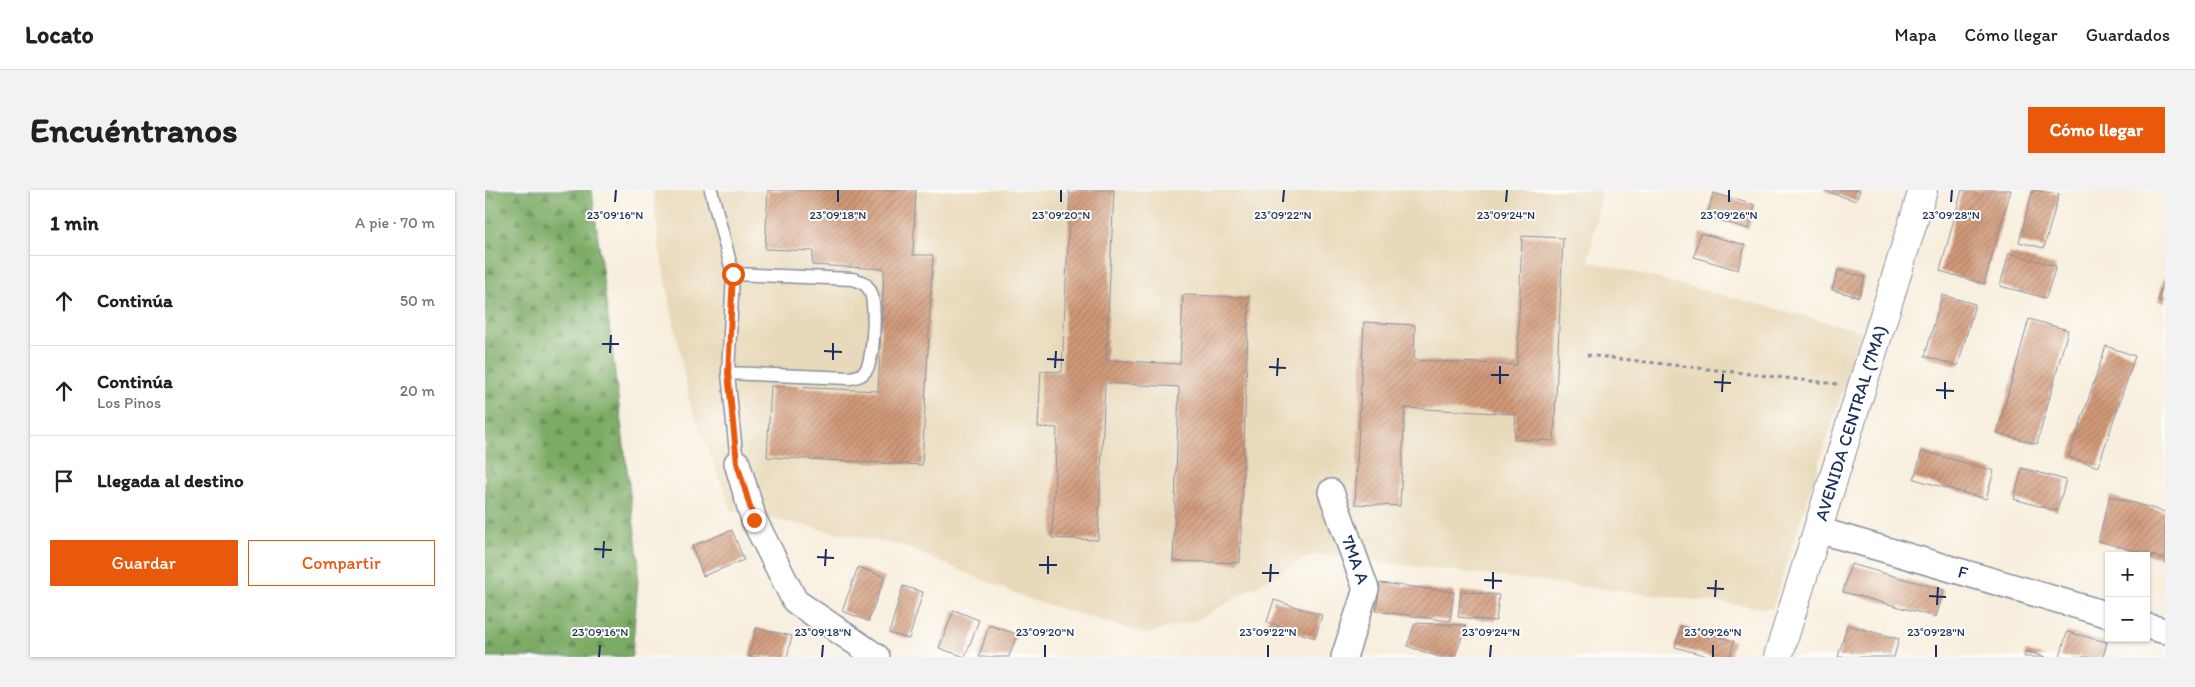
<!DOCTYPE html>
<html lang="es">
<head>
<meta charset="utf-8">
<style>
	:root { --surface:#fff; --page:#f2f2f2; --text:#202124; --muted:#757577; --line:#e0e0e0; --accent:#ea580c }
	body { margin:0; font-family:Itim,sans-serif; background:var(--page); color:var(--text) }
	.controls { position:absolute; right:15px; bottom:15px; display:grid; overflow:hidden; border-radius:0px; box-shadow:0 1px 4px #0004 }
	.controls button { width:45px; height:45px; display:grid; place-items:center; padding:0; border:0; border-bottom:1px solid var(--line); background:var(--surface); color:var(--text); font:25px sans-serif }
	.stop { position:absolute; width:15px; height:15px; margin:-11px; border:4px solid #ea580c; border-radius:50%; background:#fff }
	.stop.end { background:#ea580c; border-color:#fff; box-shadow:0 1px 5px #0008 }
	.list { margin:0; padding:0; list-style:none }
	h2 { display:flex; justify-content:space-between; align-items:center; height:65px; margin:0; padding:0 20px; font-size:21px }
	h2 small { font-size:16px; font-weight:400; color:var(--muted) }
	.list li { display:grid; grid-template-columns:32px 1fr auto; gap:15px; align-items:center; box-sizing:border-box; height:90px; padding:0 20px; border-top:1px solid var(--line) }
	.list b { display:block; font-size:19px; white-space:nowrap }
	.list p { margin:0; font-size:16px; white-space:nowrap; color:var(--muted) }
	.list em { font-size:16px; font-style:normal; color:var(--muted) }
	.actions { display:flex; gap:10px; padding:15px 20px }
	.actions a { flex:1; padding:11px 0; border:1px solid var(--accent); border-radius:0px; text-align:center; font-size:18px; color:var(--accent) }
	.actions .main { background:var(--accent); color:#fff }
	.icon { flex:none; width:28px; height:28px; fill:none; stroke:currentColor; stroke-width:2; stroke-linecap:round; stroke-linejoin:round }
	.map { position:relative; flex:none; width:1680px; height:467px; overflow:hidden; border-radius:0px }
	header { display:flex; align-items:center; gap:30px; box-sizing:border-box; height:70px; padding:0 25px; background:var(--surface); border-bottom:1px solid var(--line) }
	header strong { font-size:24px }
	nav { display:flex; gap:28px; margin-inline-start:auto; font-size:18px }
	.intro { display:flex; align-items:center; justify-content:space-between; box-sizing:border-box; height:120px; padding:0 30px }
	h1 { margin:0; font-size:35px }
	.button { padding:12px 22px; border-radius:0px; background:var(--accent); color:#fff; font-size:18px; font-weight:700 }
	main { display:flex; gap:30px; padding:0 30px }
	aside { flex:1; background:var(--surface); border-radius:0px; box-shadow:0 1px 4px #0004 }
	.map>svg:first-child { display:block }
	.built { fill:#e8d9ba }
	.forest { fill:url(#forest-firs); stroke:#4c6d62 }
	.building { fill:url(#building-hatch) }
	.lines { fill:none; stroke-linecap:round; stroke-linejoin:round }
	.service-casing { stroke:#898e9e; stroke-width:15 }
	.minor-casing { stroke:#898e9e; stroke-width:28 }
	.secondary-casing { stroke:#898e9e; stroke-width:30 }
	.path { stroke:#898e9e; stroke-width:3; stroke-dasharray:4 4; stroke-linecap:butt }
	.service { stroke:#fff; stroke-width:12 }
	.minor { stroke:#fff; stroke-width:25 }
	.secondary { stroke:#fff; stroke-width:28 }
	.route { stroke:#ea580c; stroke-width:6 }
	.ticks { fill:none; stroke:#1b2f5e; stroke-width:2 }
	.labels { text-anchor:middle; stroke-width:4; stroke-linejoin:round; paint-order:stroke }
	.street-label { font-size:18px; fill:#1b2f5e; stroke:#fdfcf7 }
	.ticks-label { font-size:12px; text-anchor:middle; fill:#1b2f5e; stroke:#fdfcf7; stroke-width:4; stroke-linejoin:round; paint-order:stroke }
</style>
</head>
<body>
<header>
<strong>Locato</strong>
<nav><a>Mapa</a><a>Cómo llegar</a><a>Guardados</a></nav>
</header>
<div class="intro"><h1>Encuéntranos</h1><a class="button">Cómo llegar</a></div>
<main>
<aside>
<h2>1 min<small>A pie · 70 m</small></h2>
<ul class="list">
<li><svg class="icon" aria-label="ahead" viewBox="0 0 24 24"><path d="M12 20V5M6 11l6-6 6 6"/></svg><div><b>Continúa</b></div><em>50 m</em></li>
<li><svg class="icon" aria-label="ahead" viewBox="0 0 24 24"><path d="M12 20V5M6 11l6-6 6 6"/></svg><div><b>Continúa</b><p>Los Pinos</p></div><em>20 m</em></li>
<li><svg class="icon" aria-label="arrive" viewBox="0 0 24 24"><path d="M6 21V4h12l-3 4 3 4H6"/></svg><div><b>Llegada al destino</b></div></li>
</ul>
<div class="actions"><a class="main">Guardar</a><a>Compartir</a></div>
</aside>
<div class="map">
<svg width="1680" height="467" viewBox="0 0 1680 467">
	<defs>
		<pattern id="forest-firs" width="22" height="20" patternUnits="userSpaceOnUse" patternTransform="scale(1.25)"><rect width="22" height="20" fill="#7cab65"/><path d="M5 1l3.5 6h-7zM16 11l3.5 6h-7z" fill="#658c56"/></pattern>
		<pattern id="building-hatch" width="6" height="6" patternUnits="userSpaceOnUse" patternTransform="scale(1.25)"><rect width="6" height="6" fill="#d19978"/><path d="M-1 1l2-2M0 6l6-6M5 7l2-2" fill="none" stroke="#a97d66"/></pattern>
	</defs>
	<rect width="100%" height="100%" fill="#fdfcf7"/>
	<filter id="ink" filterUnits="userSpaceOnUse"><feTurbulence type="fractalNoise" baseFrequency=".02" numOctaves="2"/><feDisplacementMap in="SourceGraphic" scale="10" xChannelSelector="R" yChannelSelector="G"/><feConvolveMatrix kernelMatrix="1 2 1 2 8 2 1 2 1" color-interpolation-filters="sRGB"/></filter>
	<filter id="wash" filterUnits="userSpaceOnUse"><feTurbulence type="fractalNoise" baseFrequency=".0096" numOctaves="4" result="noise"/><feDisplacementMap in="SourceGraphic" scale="20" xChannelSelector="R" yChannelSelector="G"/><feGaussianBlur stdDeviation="1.12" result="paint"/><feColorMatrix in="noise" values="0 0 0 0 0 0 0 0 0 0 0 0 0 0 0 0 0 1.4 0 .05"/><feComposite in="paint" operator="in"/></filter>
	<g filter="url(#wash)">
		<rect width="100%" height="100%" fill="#f7eedd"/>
		<path class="built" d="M168,0H1116L1104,71L1377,141L1287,419L828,364L714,429L662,444L546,410L418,356L247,321L205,214L174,57Z"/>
		<path class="forest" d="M0,0H107L154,375L147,467H0Z"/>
		<g id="blocks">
			<path class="building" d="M283,0H431L428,65H448L437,275L282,267L286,196L393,201L399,79L327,75L328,61L280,59Z
				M582,0H629L621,170L695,174L698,105L764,107L755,373L688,371L694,197L620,193L613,350L567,348L572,238L553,237L556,181L577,182L585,2Z
				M1337,0H1375L1371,11Z
				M1477,0H1526L1499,94L1455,81Z
				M1548,0L1574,4L1559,58L1534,52Z
				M1228,3L1270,15L1264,39L1222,27Z
				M1215,43L1260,55L1253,80L1209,67Z
				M1037,46L1078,48L1069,251L1029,249L1031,224L920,218L915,316L870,314L879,132L930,135L929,170L1032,175Z
				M1524,63L1571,76L1561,108L1515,96Z
				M1353,80L1380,87L1374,107L1347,100Z
				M1679,88H1680V112L1673,111Z
				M1457,105L1490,114L1473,176L1440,166Z
				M1544,129L1583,140L1552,254L1512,243Z
				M1621,156L1650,166L1613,277L1584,267Z
				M1437,261L1509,281L1501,309L1429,289Z
				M1537,278L1581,290L1572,321L1529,309Z
				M1625,306L1680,322V369L1613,351Z
				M247,340L259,370L218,386L207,356Z
				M1366,374L1459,400L1451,427L1358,402Z
				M373,377L400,387L383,431L357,421Z
				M895,393L969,402L965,431L891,421Z
				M418,396L438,402L424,449L404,443Z
				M976,401L1014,405L1011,431L973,427Z
				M789,410L837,425L830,448L782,432Z
				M469,420L494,430L480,467L454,458Z
				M930,433L981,435L970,467H954L922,456Z
				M504,435L532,444L524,467H494Z
				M1362,435L1414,449L1409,467H1353Z
				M1196,436L1249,451L1245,467H1226L1190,457Z
				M271,438L307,446L302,467H264Z
				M1582,442L1622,452L1618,467H1575Z
				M1541,461L1560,467H1539Z"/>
		</g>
	</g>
	<g filter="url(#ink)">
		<use href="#blocks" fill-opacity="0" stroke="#898e9e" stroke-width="1"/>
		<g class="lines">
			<g class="service-casing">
				<path id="service" d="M226,0L248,84L243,183L252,273
					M243,183L365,188C371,187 377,186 381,180C389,169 392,109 384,99C380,92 374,91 368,89L248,84"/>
			</g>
			<g class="minor-casing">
				<g id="minor">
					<path d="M252,273L269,330L310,411L392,467"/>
					<path id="s1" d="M846,302L881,399L859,467"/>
					<path id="s2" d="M1333,340L1624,425"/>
					<path d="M1661,436L1680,441"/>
				</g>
			</g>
			<g class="secondary-casing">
				<g id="secondary">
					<path id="s3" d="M1293,467L1438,0"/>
				</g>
			</g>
			<path class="path" d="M1102,165L1352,194"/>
			<use href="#service" class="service"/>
			<use href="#minor" class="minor"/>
			<use href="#secondary" class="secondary"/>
		</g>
	</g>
	<g class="lines" filter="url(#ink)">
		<path class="route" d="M248,84L243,183L252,273L269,330"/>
	</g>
	<path class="ticks" d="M130,12L131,0M353,12V0M576,12V0M798,12L799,0M1021,12L1022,0M1244,12V0M1466,12L1467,0M117,154H134M339,161L357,162M125,163L126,145M562,169L579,170M348,170V153M784,177L801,178M570,178L571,161M1006,185H1024M792,186L793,168M1229,192L1246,193M1015,194V176M1451,200L1469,201M1237,202L1238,184M1460,209V192M109,359L127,360M332,367L349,368M118,368L119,351M554,375H572M340,376L341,359M777,383H794M563,384V366M999,390L1017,391M785,392L786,374M1222,398L1239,399M1008,399V382M1444,406L1461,407M1230,407L1231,390M1452,415L1453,397M114,467L115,455M337,467L338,455M560,467V455M783,467V455M1005,467L1006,455M1228,467V455M1451,467V455"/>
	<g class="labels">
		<g class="street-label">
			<text dy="6" stroke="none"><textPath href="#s3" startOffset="245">AVENIDA CENTRAL (7MA)</textPath></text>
			<text dy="6" stroke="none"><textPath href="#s1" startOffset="72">7MA A</textPath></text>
			<text dy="6" stroke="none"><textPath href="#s2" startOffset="151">F</textPath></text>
		</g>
	</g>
	<g class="ticks-label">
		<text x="130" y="29">23°09'16"N</text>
		<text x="353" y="29">23°09'18"N</text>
		<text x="576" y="29">23°09'20"N</text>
		<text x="798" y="29">23°09'22"N</text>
		<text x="1021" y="29">23°09'24"N</text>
		<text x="1244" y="29">23°09'26"N</text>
		<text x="1466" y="29">23°09'28"N</text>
		<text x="115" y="446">23°09'16"N</text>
		<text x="338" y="446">23°09'18"N</text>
		<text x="560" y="446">23°09'20"N</text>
		<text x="783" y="446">23°09'22"N</text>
		<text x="1006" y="446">23°09'24"N</text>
		<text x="1228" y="446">23°09'26"N</text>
		<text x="1451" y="446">23°09'28"N</text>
	</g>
</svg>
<div class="controls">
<button>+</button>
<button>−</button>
</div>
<div class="stop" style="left:248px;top:84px"></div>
<div class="stop end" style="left:269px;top:330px"></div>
</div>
</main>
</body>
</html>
